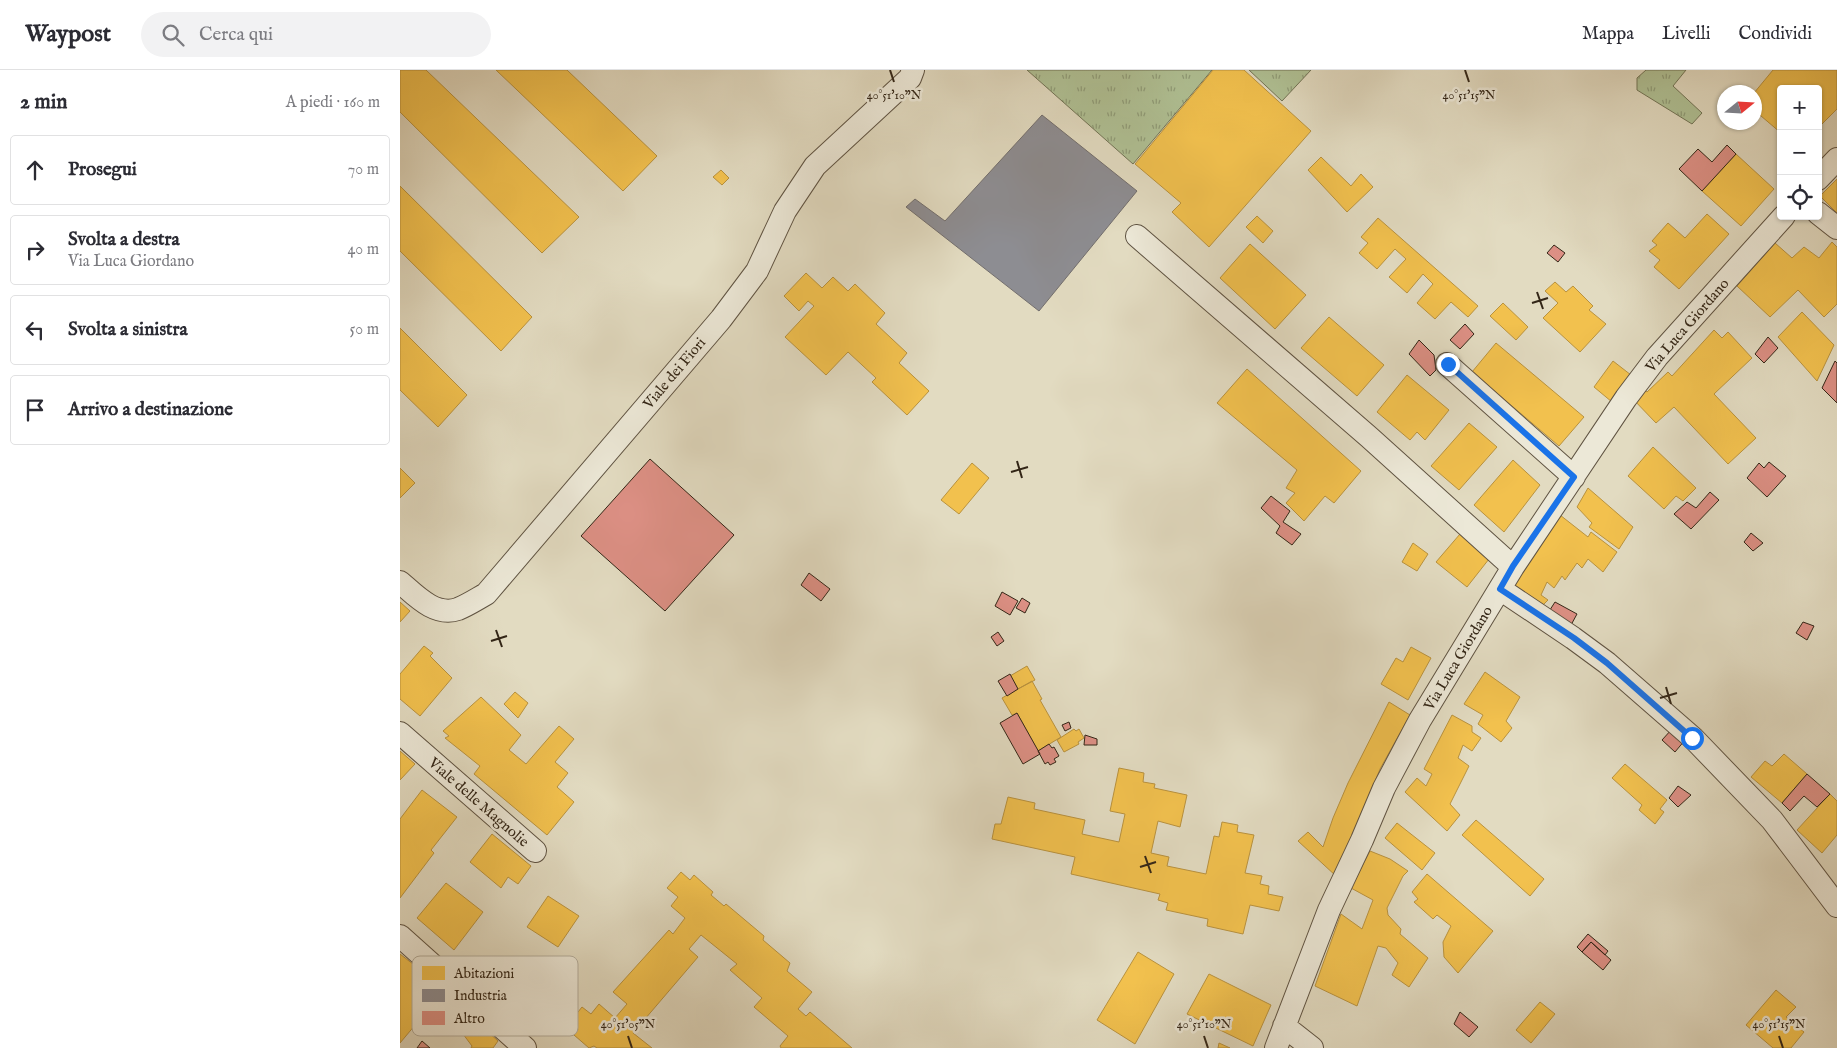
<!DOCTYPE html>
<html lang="it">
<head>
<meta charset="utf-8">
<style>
	:root { --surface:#fff; --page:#f2f2f3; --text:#2b2b33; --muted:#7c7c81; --line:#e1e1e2 }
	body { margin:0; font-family:"IM FELL English",serif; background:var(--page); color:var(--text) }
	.controls { position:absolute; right:15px; top:15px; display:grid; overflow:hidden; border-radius:5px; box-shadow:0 1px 4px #0004 }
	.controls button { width:45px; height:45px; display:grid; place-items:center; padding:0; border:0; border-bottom:1px solid var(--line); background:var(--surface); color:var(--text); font:25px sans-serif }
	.compass { position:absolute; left:1317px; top:15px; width:45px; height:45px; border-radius:50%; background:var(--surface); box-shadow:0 1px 4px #0004; rotate:72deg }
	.stop { position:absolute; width:15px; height:15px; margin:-11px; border:4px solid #1a73e8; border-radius:50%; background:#fff }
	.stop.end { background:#1a73e8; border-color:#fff; box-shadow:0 1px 5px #0008 }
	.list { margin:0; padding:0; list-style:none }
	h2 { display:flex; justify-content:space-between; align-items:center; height:65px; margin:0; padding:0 20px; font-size:21px }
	h2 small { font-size:16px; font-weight:400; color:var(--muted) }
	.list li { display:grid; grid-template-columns:32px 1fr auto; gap:15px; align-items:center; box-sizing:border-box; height:70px; margin:0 10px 10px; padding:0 10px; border:1px solid var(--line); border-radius:5px }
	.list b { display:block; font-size:19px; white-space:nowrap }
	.list p { margin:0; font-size:16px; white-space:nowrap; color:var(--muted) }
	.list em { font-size:16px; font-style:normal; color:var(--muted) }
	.icon { flex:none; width:28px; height:28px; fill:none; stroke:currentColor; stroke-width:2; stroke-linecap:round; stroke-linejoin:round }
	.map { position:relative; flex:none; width:1437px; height:978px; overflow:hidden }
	header { display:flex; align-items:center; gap:30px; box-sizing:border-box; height:70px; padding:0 25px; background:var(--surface); border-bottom:1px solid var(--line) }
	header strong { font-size:24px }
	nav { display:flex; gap:28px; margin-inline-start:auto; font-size:18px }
	.search { width:350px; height:45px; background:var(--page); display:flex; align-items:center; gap:12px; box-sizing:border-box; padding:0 18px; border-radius:28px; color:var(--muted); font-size:19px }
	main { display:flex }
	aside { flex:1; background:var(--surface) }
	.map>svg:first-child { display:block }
	.grass { fill:url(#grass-tufts); stroke:#727456 }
	.homes { fill:#f2c14e; stroke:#b9923e }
	.industry { fill:#8d8d92; stroke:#726e6d }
	.building { fill:#dd9085; stroke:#332617 }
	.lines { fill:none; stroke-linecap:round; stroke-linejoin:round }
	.minor-casing { stroke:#5f5342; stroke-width:24 }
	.minor { stroke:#ece8d7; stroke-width:22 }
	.route { stroke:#1a73e8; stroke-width:6 }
	.ticks { fill:none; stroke:#332617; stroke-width:2 }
	.labels { text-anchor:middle; stroke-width:5; stroke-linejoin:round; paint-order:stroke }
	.street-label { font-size:15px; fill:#332617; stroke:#ece8d7 }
	.key { fill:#ece8d7; stroke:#b4ae9d; stroke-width:1 }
	.key-label { font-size:14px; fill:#332617 }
	.ticks-label { font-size:12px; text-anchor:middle; fill:#332617; stroke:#ece8d7; stroke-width:5; stroke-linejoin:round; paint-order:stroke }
</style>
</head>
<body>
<header>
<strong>Waypost</strong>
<div class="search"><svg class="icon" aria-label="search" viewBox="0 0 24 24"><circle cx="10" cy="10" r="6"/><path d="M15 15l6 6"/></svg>Cerca qui</div>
<nav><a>Mappa</a><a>Livelli</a><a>Condividi</a></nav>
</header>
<main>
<aside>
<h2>2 min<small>A piedi · 160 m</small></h2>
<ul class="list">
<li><svg class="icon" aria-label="ahead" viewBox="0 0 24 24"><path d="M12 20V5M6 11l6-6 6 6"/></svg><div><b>Prosegui</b></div><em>70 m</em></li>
<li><svg class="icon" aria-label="right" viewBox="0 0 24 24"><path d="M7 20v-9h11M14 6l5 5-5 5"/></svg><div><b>Svolta a destra</b><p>Via Luca Giordano</p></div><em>40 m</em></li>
<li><svg class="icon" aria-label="left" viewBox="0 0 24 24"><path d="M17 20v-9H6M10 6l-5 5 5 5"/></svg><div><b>Svolta a sinistra</b></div><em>50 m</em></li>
<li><svg class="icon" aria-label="arrive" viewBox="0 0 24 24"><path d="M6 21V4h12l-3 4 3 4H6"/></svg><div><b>Arrivo a destinazione</b></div></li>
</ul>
</aside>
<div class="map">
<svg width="1437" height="978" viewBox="0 0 1437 978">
	<defs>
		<pattern id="grass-tufts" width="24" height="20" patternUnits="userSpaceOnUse" patternTransform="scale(1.25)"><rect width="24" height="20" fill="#b0c195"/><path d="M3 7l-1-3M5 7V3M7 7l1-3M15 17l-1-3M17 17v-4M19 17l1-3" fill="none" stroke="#909d79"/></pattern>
	</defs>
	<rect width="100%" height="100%" fill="#e2dbc1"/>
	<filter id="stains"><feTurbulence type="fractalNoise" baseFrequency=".004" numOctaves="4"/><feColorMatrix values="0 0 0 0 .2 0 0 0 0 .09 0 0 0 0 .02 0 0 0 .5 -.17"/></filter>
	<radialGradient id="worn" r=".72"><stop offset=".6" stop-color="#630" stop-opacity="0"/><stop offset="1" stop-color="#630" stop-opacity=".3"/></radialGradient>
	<path class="grass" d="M627,0H812L733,94Z
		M849,0H911L882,31Z
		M1246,0H1286L1273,16L1302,43L1292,54L1237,20V8Z"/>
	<path class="homes" d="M0,0H26L179,147L142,183L0,42Z
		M96,0H167L257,86L223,121Z
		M813,0H844L911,61L809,177L772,142L781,133L735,94Z
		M1373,0H1437V39L1418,58V19H1381V63L1354,40V23Z
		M1336,84L1374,119L1341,156L1302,121Z
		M921,87L951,116L961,104L973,117L947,142L908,100Z
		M321,100L329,108L322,115L313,107Z
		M1437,109V143L1420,126Z
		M0,116L132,247L101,281L0,181Z
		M1307,144L1329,164L1279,219L1254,197L1260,190L1249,181L1257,175L1252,171L1268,153L1285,168Z
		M857,146L873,161L863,173L846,157Z
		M978,148L1078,236L1068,247L1051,232L1035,249L1017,233L1033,214L1023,204L1007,223L989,207L1006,189L995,179L977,199L959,183L968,173L961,167Z
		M1432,172L1437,177V234L1424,247L1398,220L1370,247L1337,216L1375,173L1392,188L1404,177L1419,188Z
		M850,174L906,225L875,259L820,208Z
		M406,203L422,218L433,207L448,221L455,214L485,243L476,254L507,283L499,293L529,321L507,345L472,312L476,308L448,282L426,305L385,267L414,236L408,231L399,241L384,226Z
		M1155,212L1166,222L1173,216L1193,236L1189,240L1206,254L1180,282L1143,248L1158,233L1145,221Z
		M1103,233L1128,257L1116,270L1090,246Z
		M1402,242L1434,275L1417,311L1378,267Z
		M929,247L984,295L957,326L901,278Z
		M0,258L67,325L38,357L0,320Z
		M1314,260L1322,268L1328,262L1352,288L1314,324L1356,368L1328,394L1274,337L1256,353L1232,328L1243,319L1247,322L1268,302L1272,306Z
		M1096,273L1184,347L1159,376L1072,302Z
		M1213,291L1231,305L1212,332L1194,317Z
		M847,299L961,401L934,433L925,426L904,451L886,433L895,423L886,418L897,400L817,333Z
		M1007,305L1049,340L1025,370L1017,362L1010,370L977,342Z
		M1069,353L1097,377L1059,420L1031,396Z
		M1253,377L1296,418L1283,431L1276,426L1264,439L1228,406Z
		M1113,390L1140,415L1104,462L1074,435Z
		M572,393L589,408L559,444L541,430Z
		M0,398L15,413L0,428Z
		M1188,418L1233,457L1219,479L1189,457L1192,453L1177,437Z
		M1160,445L1188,467L1191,462L1217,482L1203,502L1188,489L1182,498L1177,493L1165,510L1162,506L1154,518L1147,512L1141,525L1148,530L1140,538L1112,516Z
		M1060,464L1089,489L1067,517L1036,492Z
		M1013,473L1028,484L1017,501L1002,492Z
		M0,532L10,541L0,552Z
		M24,576L33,583L30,586L52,608L20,646L0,629V604Z
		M1011,577L1031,588L1008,630L981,614L996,588L1003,592Z
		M627,596L635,610L618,619L610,606Z
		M1085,602L1120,627L1106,651L1112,658L1101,672L1078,654L1083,645L1064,634Z
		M632,611L642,629L640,630L661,667L638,681L617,643L612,645L602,628Z
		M115,622L128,633L118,648L104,634Z
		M81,627L121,665L109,680L126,694L159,656L174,669L155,692L168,703L157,717L174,732L147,765L74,704L80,696L45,668L49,666L43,661Z
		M989,632L1010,645L980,699L936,806L898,771L908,762L923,777L933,748L948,713Z
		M1052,645L1072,656V662L1081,668L1072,681L1063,675L1058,688L1069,696L1050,734L1060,745L1047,761L1005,722L1017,708L1026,716L1032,704L1024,699Z
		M674,659L676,661L679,659L684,668L678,672L679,674L664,682L657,670Z
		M0,681L15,694L0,710Z
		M1384,684L1407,704L1382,733L1351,707L1365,691L1372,696Z
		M1225,694L1267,730L1260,739L1264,742L1255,754L1239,740L1242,735L1212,708Z
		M719,698L744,703L743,712L755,714L754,718L787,725L780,757L758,751L751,783L769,787L767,796L806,804L814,766L819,767L822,752L838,755L837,762L854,765L845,803L862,806L860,814L869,816L868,824L883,827L879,841L850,835L843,864L807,856L808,849L766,840L768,833L758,830L760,824L671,804L675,787L592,769L595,754H601L608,727L635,733L634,739L685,750L682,764L719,772L725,744L710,741Z
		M22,720L57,747L31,780L34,783L0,828V749Z
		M1430,724L1437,731V765L1422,783L1397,760Z
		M1076,750L1144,809L1130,826L1062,765Z
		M997,753L1035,783L1022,800L985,768Z
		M92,764L131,796L118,814L108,807L101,818L70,792Z
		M970,781L990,789L1008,801L1003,806L987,838L988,845L1001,859L1000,864L1028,888L1009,917L992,905L998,893L986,878L978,876L957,936L915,916L941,844L962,859L973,830L951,818Z
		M281,802L290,810L294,805L313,822L311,825L324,836L326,834L364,866L363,870L390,893L387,901L412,922L398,939L406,946L410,942L452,978H381L380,976L388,966L354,937L362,928L330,900L337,894L301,865L289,879L298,887L233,963L252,978H197L194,976L189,978L174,965L178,959L170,952L182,937L191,944L199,934L215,948L227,934L213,922L269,860L273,864L285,848L271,836L278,827L267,818Z
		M1027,804L1093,861L1058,903L1044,887L1043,872L1051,856L1037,845L1033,849L1014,832L1018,829L1012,822Z
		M46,813L83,842L54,880L17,848Z
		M148,826L179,846L158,877L127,857Z
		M738,882L774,904L735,974L697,950Z
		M0,884L27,905L14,921L24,929L13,942L21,948L0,973Z
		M809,904L871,935L853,976L787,944Z
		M1376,920L1396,937L1386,947L1404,962L1391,978H1373L1346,955Z
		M51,928L98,971L93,978H71L72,976L63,964L61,966L39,944Z
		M1140,932L1155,944L1131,973L1116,960Z
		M819,973L830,978H818Z"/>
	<path class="industry" d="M642,45L737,121L639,241L506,137L515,129L545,151Z"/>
	<path class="building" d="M1327,75L1336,84L1302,121L1279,99L1298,79L1312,92Z
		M1154,175L1165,183L1158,192L1147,183Z
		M1065,254L1074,264L1060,279L1050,270Z
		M1368,267L1378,278L1364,293L1355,284Z
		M1019,270L1034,285L1036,300L1030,306L1009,284Z
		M1435,291L1437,293V333L1422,318Z
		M250,389L334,465L265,541L181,466Z
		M1369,392L1386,406L1367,427L1347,408L1359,393L1364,398Z
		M1310,422L1319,430L1291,459L1274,444L1287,432L1296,438Z
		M871,426L890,441L883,452L901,464L892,475L876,463L880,456L861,438Z
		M1351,463L1363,473L1353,481L1344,472Z
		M409,503L430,519L421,531L401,515Z
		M602,522L618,531L610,545L595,536Z
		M622,528L630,533L625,543L616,538Z
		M1155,532L1177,544L1171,555L1146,546Z
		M1403,552L1414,556L1407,570L1396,563Z
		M598,562L604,571L597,576L591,567Z
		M610,604L618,619L607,626L598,611Z
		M617,643L640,684L623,694L600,653Z
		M669,652L671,658L665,661L662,655Z
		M1272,659L1285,670L1275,682L1262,670Z
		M685,665L697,669V675H684Z
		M649,674L652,678L654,677L659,686L654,689L656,692L650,695L648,692L645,694L638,681Z
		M1407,704L1430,724L1417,737L1404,726L1390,741L1382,733Z
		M1278,716L1291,725L1278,737L1269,728Z
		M1188,864L1208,881L1205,885L1191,872L1182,882L1177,877Z
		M1191,872L1211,890L1203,900L1182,882Z
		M1060,942L1078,957L1069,967L1054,954Z
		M22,971L30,978H17Z"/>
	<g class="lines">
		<g class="minor-casing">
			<path id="minor" d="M1418,109L1437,89
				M1418,143L1437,158
				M737,166L969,367L1113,497
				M1047,294L1174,407
				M0,512C15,525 35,547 58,539C68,535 77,529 86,524L321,249L357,201L385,141L415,96L510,8L513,0
				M1100,519L1173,568L1207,593L1293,668L1372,750L1437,836
				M0,663L135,781
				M0,866L125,978
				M884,956L912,978
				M876,978L929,840L962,770L984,718L1020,650L1113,497L1226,328L1257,287L1384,146"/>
		</g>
		<use href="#minor" class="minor"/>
	</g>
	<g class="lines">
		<path class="route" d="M1048,294L1174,407L1113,496L1100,519L1174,568L1207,593L1292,668"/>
	</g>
	<path class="ticks" d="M490,0L494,12M1065,0L1069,12M1137,222L1143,239M1132,233L1148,228M617,391L622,408M611,402L628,397M96,560L102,577M91,571L107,566M1266,617L1271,634M1260,628L1277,623M745,786L751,803M740,797L756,792M228,966L232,978M804,966L808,978M1379,966L1383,978"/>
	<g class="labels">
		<g class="street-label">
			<text transform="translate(1287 255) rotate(-49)" y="5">Via Luca Giordano</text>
			<text transform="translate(274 303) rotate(-50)" y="5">Viale dei Fiori</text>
			<text transform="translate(1058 588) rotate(-59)" y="5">Via Luca Giordano</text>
			<text transform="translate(79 732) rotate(41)" y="5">Viale delle Magnolie</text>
		</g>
	</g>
	<rect x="12" y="886" width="166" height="80" rx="8" class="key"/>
	<rect x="22" y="896" width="23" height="14" fill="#f2c14e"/>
	<rect x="22" y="919" width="23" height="13" fill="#8d8d92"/>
	<rect x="22" y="941" width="23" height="14" fill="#dd9085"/>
	<g class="key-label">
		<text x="54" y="908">Abitazioni</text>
		<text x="54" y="930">Industria</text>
		<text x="54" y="953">Altro</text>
	</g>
	<g class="ticks-label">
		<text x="494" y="29">40°51'10"N</text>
		<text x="1069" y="29">40°51'15"N</text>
		<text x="1379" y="958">40°51'15"N</text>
		<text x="228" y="958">40°51'05"N</text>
		<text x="804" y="958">40°51'10"N</text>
	</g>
	<rect width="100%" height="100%" filter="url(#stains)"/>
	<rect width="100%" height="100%" fill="url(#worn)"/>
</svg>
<div class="controls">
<button>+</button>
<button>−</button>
<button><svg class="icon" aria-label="locate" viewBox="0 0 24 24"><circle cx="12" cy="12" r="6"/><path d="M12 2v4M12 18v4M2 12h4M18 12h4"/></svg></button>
</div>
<svg class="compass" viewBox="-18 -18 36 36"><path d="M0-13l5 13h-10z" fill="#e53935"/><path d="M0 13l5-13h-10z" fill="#7c7c81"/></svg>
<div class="stop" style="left:1292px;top:668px"></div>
<div class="stop end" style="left:1048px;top:294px"></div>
</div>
</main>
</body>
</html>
